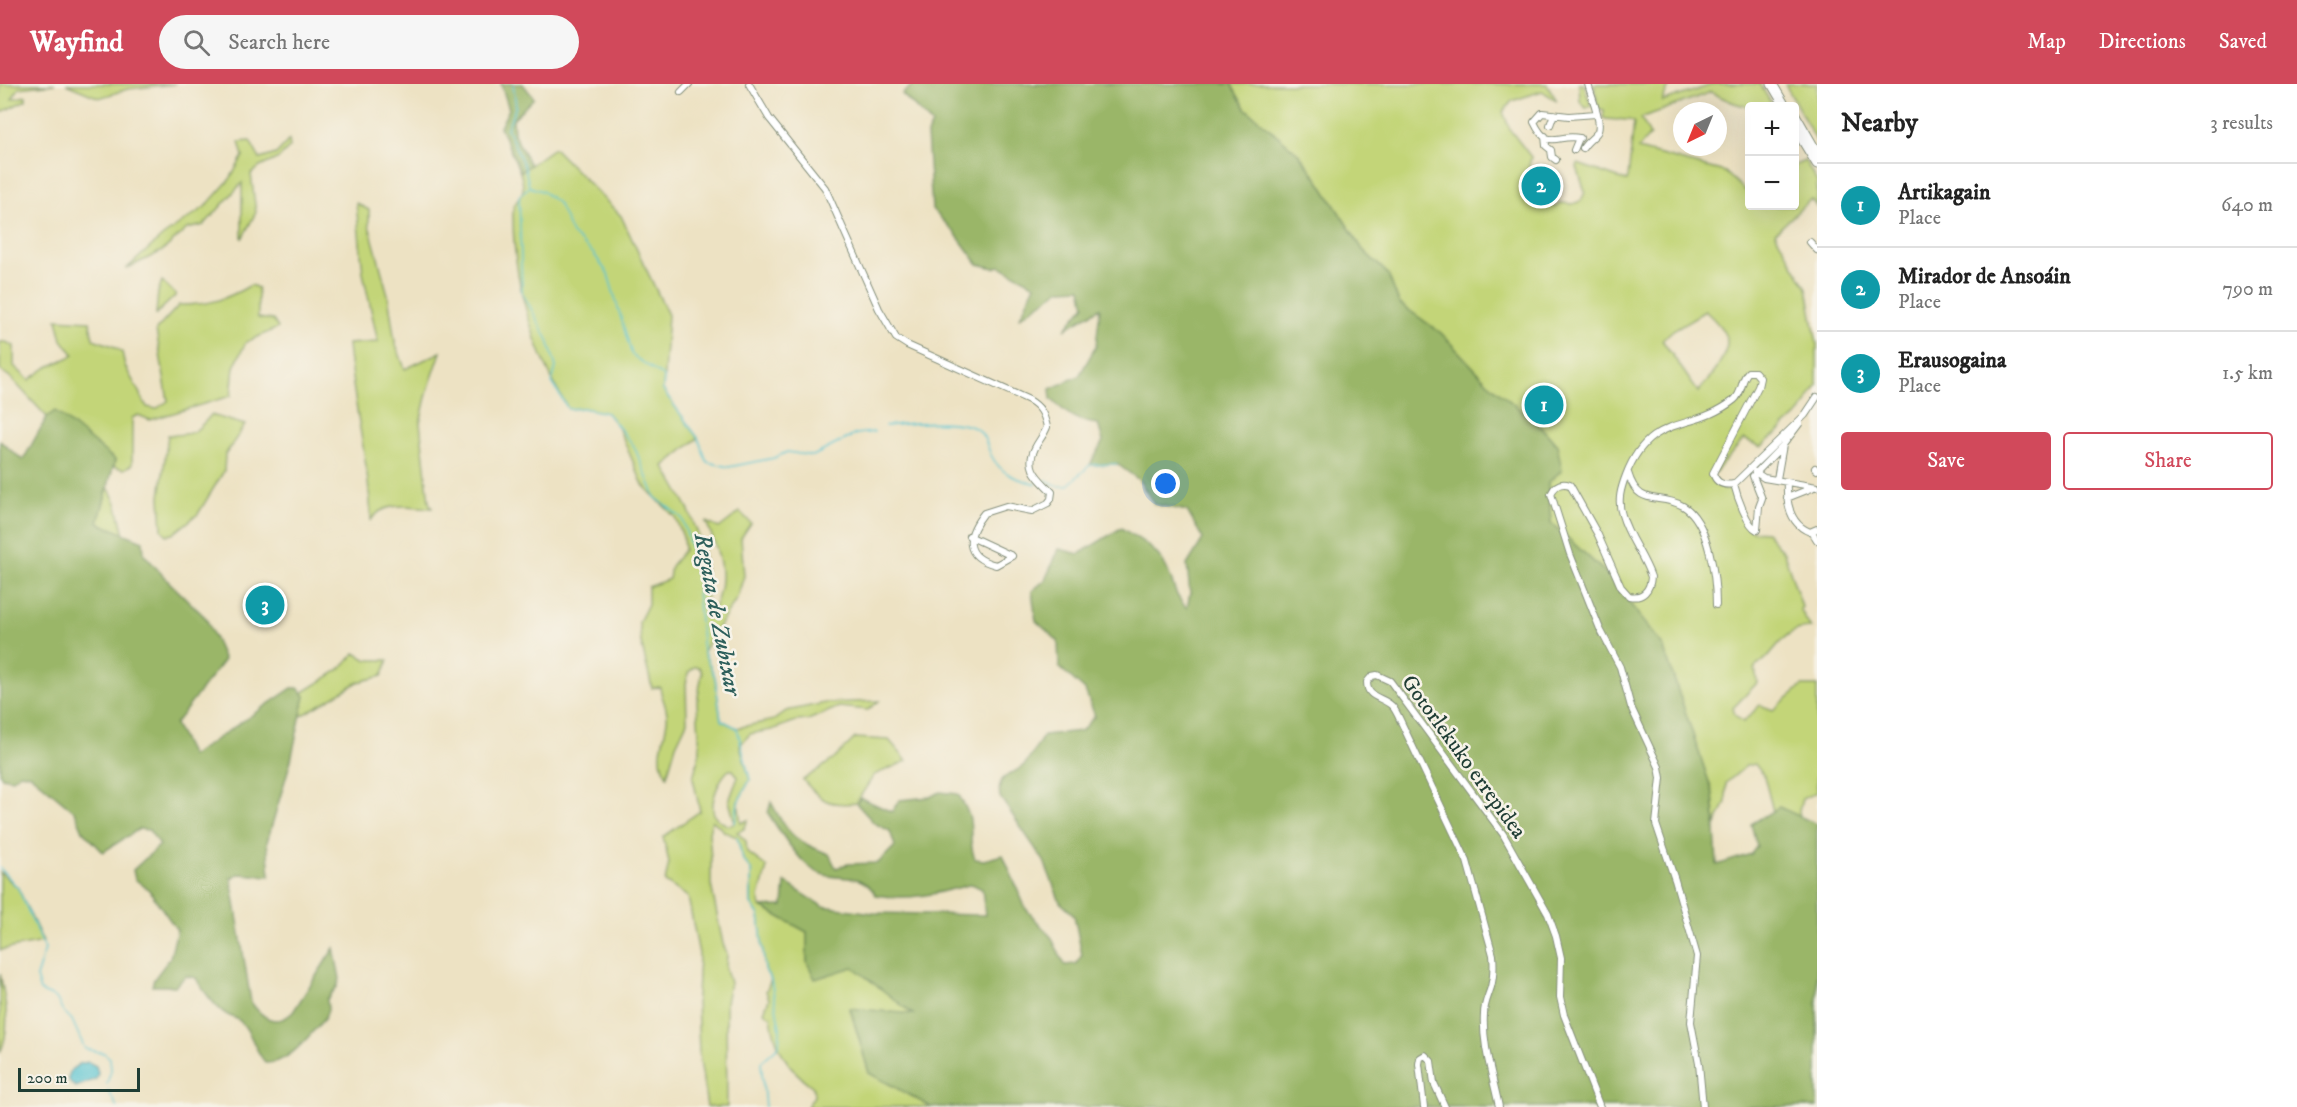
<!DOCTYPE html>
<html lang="en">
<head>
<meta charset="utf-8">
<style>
	:root { --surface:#fff; --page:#f6f6f6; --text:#222; --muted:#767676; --line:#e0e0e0; --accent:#d1495b }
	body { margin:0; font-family:"IM FELL DW Pica",serif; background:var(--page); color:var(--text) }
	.controls { position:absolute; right:18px; top:18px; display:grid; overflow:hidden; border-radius:6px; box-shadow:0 6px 24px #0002 }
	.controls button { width:54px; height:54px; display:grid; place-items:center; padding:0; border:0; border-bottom:2px solid var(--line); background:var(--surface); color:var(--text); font:30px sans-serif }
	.compass { position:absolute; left:1673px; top:18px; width:54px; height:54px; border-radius:50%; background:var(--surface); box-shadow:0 6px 24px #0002; rotate:223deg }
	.scale { position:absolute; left:18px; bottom:15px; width:122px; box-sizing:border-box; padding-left:6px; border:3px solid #1f3d34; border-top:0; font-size:16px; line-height:21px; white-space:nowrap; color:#1f3d34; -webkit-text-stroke:4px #f7f3e8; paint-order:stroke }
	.you { position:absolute; left:1166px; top:400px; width:21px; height:21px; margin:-15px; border:4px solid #fff; border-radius:50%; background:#1a73e8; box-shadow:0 0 0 9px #1a73e833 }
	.badge { display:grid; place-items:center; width:39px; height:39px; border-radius:50%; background:var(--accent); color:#fff; font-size:20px; font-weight:700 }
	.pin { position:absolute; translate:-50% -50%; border:3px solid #fff; box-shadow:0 2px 6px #0006 }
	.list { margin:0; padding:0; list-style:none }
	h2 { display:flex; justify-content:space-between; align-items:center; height:78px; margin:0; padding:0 24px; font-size:26px }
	h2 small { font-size:20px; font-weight:400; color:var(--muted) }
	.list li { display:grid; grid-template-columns:39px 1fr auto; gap:18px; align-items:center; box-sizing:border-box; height:84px; padding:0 24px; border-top:2px solid var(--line) }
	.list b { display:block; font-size:22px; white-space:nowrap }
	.list p { margin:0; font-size:20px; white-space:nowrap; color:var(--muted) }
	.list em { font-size:20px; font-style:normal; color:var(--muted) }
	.actions { display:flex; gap:12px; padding:18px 24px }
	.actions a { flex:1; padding:14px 0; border:2px solid var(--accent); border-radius:6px; text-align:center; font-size:21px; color:var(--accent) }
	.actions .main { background:var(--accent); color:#fff }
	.icon { flex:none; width:33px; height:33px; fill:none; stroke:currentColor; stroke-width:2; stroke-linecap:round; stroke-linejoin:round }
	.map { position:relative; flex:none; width:1817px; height:1023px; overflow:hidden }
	header { display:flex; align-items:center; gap:36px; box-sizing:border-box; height:84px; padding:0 30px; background:var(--accent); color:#fff }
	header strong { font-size:28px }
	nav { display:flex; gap:33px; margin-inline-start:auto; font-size:21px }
	.search { width:420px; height:54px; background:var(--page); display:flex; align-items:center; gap:15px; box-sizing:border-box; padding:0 21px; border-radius:33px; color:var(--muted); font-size:22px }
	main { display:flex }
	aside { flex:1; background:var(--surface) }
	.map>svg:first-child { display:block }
	.green { fill:#c3d578; stroke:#718956; stroke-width:1.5; fill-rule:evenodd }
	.forest { fill:#9ab668; stroke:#5c7a4e; stroke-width:1.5 }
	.water { fill:#58c4d1; stroke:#3c8082; stroke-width:1.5 }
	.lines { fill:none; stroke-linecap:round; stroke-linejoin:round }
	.stream { stroke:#58c4d1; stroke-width:1.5 }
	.minor-casing { stroke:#86907c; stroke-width:8 }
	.highway-casing { stroke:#86907c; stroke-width:11 }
	.minor { stroke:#fff; stroke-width:6 }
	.highway { stroke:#fff; stroke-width:9 }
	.labels { text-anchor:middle; stroke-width:5; stroke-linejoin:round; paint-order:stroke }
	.street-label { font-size:22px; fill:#1f3d34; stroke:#f7f3e8 }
	.water-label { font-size:24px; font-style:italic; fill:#2d5f5b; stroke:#f7f3e8 }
</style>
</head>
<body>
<header>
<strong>Wayfind</strong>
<div class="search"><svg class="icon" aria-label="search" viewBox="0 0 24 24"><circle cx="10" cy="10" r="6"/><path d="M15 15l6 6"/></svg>Search here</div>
<nav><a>Map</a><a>Directions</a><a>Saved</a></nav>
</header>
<main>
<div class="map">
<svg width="1817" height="1023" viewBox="0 0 1817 1023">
	<rect width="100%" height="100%" fill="#f7f3e8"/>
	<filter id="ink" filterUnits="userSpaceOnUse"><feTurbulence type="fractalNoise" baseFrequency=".0167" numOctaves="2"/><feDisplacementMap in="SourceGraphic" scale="12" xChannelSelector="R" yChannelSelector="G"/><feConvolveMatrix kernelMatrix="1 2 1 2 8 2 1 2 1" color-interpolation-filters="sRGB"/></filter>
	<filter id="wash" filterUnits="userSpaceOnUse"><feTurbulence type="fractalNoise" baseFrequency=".008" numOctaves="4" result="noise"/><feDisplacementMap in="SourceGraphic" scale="24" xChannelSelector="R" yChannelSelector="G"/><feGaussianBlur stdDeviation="1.35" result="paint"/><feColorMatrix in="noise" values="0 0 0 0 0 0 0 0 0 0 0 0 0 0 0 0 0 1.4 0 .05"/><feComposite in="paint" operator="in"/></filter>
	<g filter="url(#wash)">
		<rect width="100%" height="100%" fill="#ede2c3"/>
		<path class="green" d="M0,0H55L19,4L12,15L26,12V16L0,29Z
			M66,0H176L128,5L99,14Z
			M1231,0H1547L1557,17L1542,7L1512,17L1503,28L1510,46L1531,73L1526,97L1525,114L1556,123L1562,119L1573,120L1581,117L1585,108L1577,83L1578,80L1627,97L1628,94L1634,38C1625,33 1613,38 1603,34L1604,26L1598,24L1594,0H1670L1662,18L1714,0H1760L1773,22C1742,23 1739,23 1711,8L1641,34L1650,51L1638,65L1725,88L1748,109L1749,106L1750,122H1794L1795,81L1805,77L1817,98V124L1811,115L1775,149L1807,204L1817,260V301L1801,328L1761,363L1744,355L1711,393L1724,406L1732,404L1740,427L1752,447L1766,448L1784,469L1802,523L1800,525L1811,544C1778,544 1778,571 1755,583L1757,599L1733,624L1735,631L1743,638L1760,621L1773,626L1802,602H1817V708L1802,715L1799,727L1800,733L1779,723L1773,727L1764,692L1755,680L1746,682L1726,699V718L1716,741L1713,710L1663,562L1606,489L1551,439L1548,399L1557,361L1541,343L1487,298L1441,249L1399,219L1388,190L1363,166L1319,97L1299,70L1245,24ZM1705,227C1713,234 1726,247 1727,258C1728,272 1707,298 1698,308L1662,256L1673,246Z
			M1579,0H1584L1591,22L1586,24L1580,17Z
			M1785,0H1817V58Z
			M289,56L290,63L279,74L260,83L251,90L256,128L242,155V99L204,141L187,145L162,167L126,185L163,152L206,122L230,95L243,72L239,58L250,57L260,75L276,70Z
			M554,64L621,132L668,231L663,306L698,354L664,382L688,424L703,463L708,534C730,501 721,471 706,438L719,444L740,428L751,439L741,454L744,492L737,514L703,567L715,593L721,636L737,644L774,636L786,627L825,619L879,617L868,626L839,623L808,636L796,637L771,646L750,650L740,661L750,696L738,718L741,739L748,736L744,745L737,748L746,757L747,768L767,783L759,813L761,823L807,848V878L853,882L914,931L850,925L869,989L931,1023H807L814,1012L813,1003C787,984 775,964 771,933L764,928L769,915L766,907L771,896L765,886L759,831L751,820V785L743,776L737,753L725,748L712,736L709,748L711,775V801L723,860L727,869L726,885L730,899L726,918L727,1023H707L699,969L697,914L699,870L688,813L665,798L669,778L663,753L700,727L693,694L700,667L697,618L702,589L699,583H694L688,589L686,600L687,638L676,661L667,692C654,671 665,658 667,636C669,626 661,614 660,603L652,604L641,558L639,538L648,520V503L669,495L671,482L684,466L683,453L675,433L643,401L618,343L607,329L583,324L568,325C533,266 512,195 513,127C513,119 521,114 523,106C524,101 521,93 520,88ZM729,686H733L738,693L729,717L735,739C729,743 728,742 722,738C720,737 716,733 715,732C708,720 720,693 729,686Z
			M356,119L369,126V141L388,211L395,258L405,285L441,268L427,309L420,339L429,418L432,424C409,423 386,416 371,436C369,377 353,319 348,260L378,258L363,189Z
			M162,197L176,211L156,230L158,208Z
			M251,201L258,204V234L273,236L278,244L246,258L234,283L231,312L150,336L138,331L132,334V381L124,385L114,383L115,376L55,328L47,333L10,293L0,286V258H6L14,262V282L29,296L46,284L74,271L62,256L57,235L90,237L93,255L113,262L122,268L125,282L147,323L156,325L168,317L156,246L179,221C209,221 225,216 251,201Z
			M211,331L245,341L225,371L224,387L198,430L173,450L167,451L162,446L160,413L168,351C192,351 195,350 211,331Z
			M108,403L116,419L124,450L98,439Z
			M355,569L367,576H388L382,592L358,598L300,633L305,612L302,609L339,586Z
			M855,654L889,656L907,677L874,691L856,719C827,722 822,717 803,696L834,675Z
			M0,788L18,804L43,858L0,866Z
			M0,889C5,916 12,943 0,969Z"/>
		<path class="forest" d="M501,0H523L534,14L513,35L514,50L530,81L520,88L500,43L509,25Z
			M914,0H1231L1245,24L1299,70L1319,97L1363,166L1388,190L1399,219L1441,249L1487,298L1541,343L1557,361L1562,386L1548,399L1551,439L1606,489L1663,562L1713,710L1717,781L1751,770L1757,762L1751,740L1779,723L1817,740V1023H931L869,989L850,924L913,930L853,883L815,895L807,878V848L761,823L783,822L785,798L822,822L873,829L985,831L982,805L972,800C939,809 910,817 876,811C859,785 843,799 819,789C800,781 779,746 768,729L771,718C789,752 793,756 829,770L836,784L848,780L878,779L895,762L890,747L874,739L856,719L861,714L892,728L899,716L930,713L940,708L958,710C963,718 968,726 970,736C972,750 969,762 975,775L984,776L1003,771L1026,825L1051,853L1065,881L1076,880L1082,871L1074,831L1060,818L1044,777L1000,713C996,687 1014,693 1026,679C1033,670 1038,660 1044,651L1081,647L1095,632L1085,606L1059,583L1058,557L1036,537L1032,507L1045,496L1059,465L1079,470L1121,444C1137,454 1156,464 1165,481C1174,497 1173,512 1187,524L1190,509L1187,481L1203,455L1187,427L1154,420L1139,396L1117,380L1090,381L1103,357L1098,340C1076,338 1067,330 1051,315L1050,305L1079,292L1096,262L1100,224L1065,245L1085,221L1081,204L1061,205L1020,233L1035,201L1000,182L994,184L978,180L955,149L932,125L927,50L932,40L902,10Z
			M55,327L115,376L98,439L143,457L144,470L167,496L206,534L224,576L175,640L191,672L292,604H298L305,612L291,676L267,758L270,792L238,790L231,794L251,918C262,934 276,944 293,928L334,864L340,895L337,903L327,915L328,926L325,934C309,951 291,979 266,979C255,968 253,951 242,939C237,933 231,934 226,930C216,924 201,904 196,894L186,892L175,902H152L154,895L170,874L177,846L149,806L135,795L133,786L160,761L149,746L139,745L103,768L83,747L75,728L31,691L20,689L13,695L2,693L0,689V357L23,376L47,333Z"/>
		<path class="water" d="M88,978L96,982L98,989L96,995L76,1003L71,1000L68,994L71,986L79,980Z"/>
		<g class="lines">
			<path class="stream" d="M513,0L516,22L507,44L525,84L529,102
				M529,103L519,112L522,208L548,256L556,283L552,298L568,325L583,324L607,329L634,362L655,413L682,434L694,474L703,567L715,593L721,636L737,644L750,696L738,718L735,739
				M530,103L542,107L558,119L572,150L594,170L608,190L632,271L664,293L663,306L698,354L707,378L729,383L774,374L787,368L813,372L856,350L874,348
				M885,342C904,340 969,332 981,349C986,355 988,364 991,371C1001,391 1017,395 1036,400
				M1046,396L1058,402H1067L1090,381L1117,380
				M737,753L743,776L751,785V820L759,831L765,886L771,896L780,945L779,962L761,978L765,1023
				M0,784L18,804L45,865L36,893L40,907L56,914L63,927L72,936L85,965L104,969L110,974L111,986L107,1000
				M108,1006L117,1023"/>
		</g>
	</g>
	<g filter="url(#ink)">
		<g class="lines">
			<g class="minor-casing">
				<path id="minor" d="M749,0L769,34L825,104L879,225L896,254L907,261L1029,316C1041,323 1044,330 1047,343C1044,351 1039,356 1035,364C1024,385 1040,395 1052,408L1051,415L1048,419L1032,427L1006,422L984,429C966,452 963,473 996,481L1012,472
					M681,8L689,0
					M1550,41L1554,30
					M1545,52L1546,62L1551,66L1552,73L1556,76
					M1579,54C1558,49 1548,68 1534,38L1542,29L1569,32L1596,30
					M1583,64C1586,58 1597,51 1598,47C1602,36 1591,12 1588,0
					M1574,66L1579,54H1580
					M1810,158L1817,166
					M1815,384L1817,386
					M1755,388L1764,394L1817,403
					M1628,389C1639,425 1658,408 1683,422C1709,437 1716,494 1716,521
					M1777,395L1783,361
					M1787,398C1786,417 1789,440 1810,448L1817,445
					M1734,400C1737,412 1747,442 1757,446L1759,423L1762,415L1753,392L1783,361L1799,340
					M1787,414L1812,404
					M1812,448L1817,456
					M969,452L1012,472
					M1424,1023L1419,980L1420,974L1425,971L1431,977L1434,999L1445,1023
					M1499,1023C1493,992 1482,962 1484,930C1484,920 1488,913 1491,903C1494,892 1494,882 1493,871L1467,777L1402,640C1399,634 1396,626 1392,622C1382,612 1367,615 1367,598L1372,592L1377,591L1390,597L1503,750L1548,830L1556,852L1561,874L1560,913L1564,931L1600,1023
					M1703,1023L1699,980L1691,938L1697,872L1675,796L1656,740L1661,694L1659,683L1631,623L1620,583L1600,545L1570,470L1551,410C1555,401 1561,398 1570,401L1598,451L1621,503L1629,512C1643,515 1650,506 1651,493C1644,472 1628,453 1622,431C1617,417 1621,404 1626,391C1651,327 1691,350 1734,316C1743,309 1740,297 1748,288H1755L1760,294L1758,303L1713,389C1716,399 1723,402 1734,400L1805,331L1817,313"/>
			</g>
			<g class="highway-casing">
				<path id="highway" d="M1772,0L1785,22
					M1794,29L1817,69
					M1794,42L1817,80"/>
			</g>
			<use href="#minor" class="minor"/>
			<use href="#highway" class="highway"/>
		</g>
	</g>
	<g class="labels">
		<g class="street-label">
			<text transform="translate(1465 672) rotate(54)" y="8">Gotorlekuko errepidea</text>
		</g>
		<g class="water-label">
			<text transform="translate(718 530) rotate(79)" y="8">Regata de Zubixar</text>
		</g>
	</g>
</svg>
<div class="controls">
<button>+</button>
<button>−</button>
</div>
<svg class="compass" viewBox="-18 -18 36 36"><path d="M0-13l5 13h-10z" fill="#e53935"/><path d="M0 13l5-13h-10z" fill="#767676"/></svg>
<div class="scale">200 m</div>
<div class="you"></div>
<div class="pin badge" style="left:1544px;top:321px;background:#0f9aa8">1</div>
<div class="pin badge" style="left:1541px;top:102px;background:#0f9aa8">2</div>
<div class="pin badge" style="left:265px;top:521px;background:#0f9aa8">3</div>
</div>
<aside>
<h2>Nearby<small>3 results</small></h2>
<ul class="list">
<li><span class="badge" style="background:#0f9aa8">1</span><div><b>Artikagain</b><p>Place</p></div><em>640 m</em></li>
<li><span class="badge" style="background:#0f9aa8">2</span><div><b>Mirador de Ansoáin</b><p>Place</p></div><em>790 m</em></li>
<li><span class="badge" style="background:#0f9aa8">3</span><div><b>Erausogaina</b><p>Place</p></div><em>1.5 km</em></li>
</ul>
<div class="actions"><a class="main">Save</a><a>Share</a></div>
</aside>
</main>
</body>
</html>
